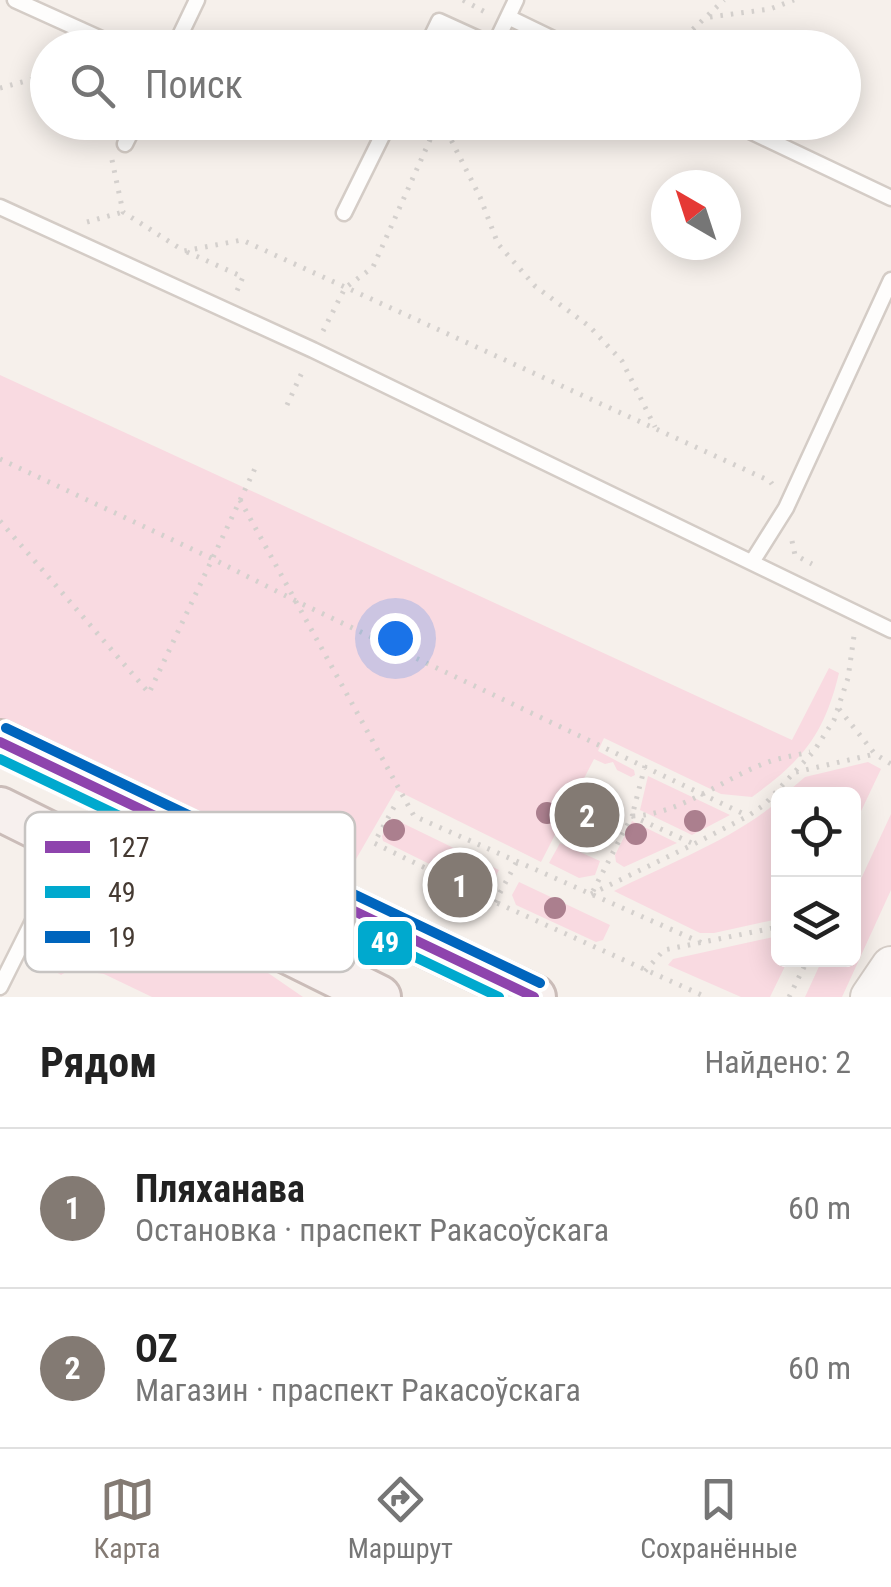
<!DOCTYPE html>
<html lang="ru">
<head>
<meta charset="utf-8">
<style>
	:root { --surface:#fff; --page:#f2f2f2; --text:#222; --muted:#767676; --line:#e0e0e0; --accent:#837a73 }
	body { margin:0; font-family:"Roboto Condensed",sans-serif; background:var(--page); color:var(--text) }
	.controls { position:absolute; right:30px; bottom:30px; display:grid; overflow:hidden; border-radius:15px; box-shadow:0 5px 25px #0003 }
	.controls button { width:90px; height:90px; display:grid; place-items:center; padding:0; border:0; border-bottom:2px solid var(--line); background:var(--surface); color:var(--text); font:50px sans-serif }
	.compass { position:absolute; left:651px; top:170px; width:90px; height:90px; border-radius:50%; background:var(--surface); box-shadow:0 5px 25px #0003; rotate:321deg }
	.you { position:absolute; left:395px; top:638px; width:35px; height:35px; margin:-25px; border:8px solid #fff; border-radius:50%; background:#1a73e8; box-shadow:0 0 0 15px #1a73e833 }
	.badge { display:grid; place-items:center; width:65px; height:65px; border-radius:50%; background:var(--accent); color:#fff; font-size:32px; font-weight:700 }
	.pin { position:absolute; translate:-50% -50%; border:5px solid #fff; box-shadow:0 2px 10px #0006 }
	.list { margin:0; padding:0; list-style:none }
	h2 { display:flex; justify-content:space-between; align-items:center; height:130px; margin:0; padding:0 40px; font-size:42px }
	h2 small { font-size:32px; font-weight:400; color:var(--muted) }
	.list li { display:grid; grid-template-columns:65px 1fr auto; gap:30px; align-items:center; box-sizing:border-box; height:160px; padding:0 40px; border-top:2px solid var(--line) }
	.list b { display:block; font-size:38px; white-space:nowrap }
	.list p { margin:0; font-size:32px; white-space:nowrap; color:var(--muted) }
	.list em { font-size:32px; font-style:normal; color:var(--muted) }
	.icon { flex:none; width:55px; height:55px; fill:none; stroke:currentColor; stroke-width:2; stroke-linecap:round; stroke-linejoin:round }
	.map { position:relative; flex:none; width:891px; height:997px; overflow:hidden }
	.search { position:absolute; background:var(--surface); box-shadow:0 5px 25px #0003; left:30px; right:30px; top:30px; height:110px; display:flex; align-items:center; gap:25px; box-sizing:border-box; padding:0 35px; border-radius:55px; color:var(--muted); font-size:38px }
	.sheet { height:450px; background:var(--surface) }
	nav { display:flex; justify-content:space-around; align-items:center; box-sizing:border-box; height:140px; border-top:2px solid var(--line); background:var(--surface); font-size:28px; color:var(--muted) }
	nav a { display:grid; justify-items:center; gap:5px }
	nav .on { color:var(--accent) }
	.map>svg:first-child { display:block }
	.green { fill:#f9dae1 }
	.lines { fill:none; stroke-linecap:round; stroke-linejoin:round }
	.service-casing { stroke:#d4ccc6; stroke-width:19 }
	.secondary-casing { stroke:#d4ccc6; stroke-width:42 }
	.primary-casing { stroke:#cabcb8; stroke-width:48 }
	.path { stroke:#d4d0cd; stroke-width:5; stroke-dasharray:2.5 8; stroke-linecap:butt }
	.service { stroke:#fefdfc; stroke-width:14 }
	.secondary { stroke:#faf7f5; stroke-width:38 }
	.primary { stroke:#f7f0ee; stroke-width:42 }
	.bus-1-casing { stroke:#fff; stroke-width:18 }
	.bus-2-casing { stroke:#fff; stroke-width:18 }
	.bus-3-casing { stroke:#fff; stroke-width:18 }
	.bus-1 { stroke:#8e44ad; stroke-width:10 }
	.bus-2 { stroke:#00a9ce; stroke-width:10 }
	.bus-3 { stroke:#0065bd; stroke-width:10 }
	.tree { fill:#ab7f8e }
	.key { fill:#fff; stroke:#c7c4c2; stroke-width:2.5 }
	.key-label { font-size:28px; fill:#453a32 }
	.line-badge { stroke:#fff; stroke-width:4 }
	.badge-label { font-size:28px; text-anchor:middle; font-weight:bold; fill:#fff }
</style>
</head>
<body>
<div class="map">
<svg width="891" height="997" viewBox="0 0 891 997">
	<rect width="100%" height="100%" fill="#f6f0eb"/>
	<path class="green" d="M0,375L792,740L829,668L839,673C824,735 803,760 752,797L721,794L604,738L598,751L634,770L635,775L631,777L617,770L613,762L605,764L594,759L541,862L396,790L352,866L209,816L0,718Z
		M868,762L881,769L854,826V794H785L805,777Z
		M648,776L730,815L692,835L640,810Z
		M778,801V919L714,933H700L614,891C664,866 738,837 778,801Z
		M891,814V890L842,997H805L822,960L854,959V894Z
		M392,818L499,870L491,885L476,887L383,841L382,836Z
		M632,821L677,843L624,867L616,862L615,855Z
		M560,843L600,861L595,875L579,878L549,863Z
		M519,882L610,925L603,940L596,942L516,905L512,895Z
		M98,889L229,946L303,997H152L104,974L71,969L61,975C30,958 56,903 81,891C83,890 96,889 98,889Z
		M778,936V959L788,960L770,997H741L668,965L673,959Z"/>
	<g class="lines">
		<g class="service-casing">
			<path id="service" d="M15,0L121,48
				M508,17L572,48
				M174,48L197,0
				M426,48L439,21L494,46L516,0
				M731,122L891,198
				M125,144L136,122
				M0,207L313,350L891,630
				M344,213L389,122
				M752,562L786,508L891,280
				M0,987L69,849"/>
		</g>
		<g class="secondary-casing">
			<path id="secondary" d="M870,997L891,966"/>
		</g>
		<g class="primary-casing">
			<path id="primary" d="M0,742L534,997
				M0,809L379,997"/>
		</g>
		<path class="path" d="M463,0L487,13
			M710,17L770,9L794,0
			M644,48L690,32L724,0
			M0,88L48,75
			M442,122L480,197L498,244L535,286L589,326L622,361L655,427
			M112,160L123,212L184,251L242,240L770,481L772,484
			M87,222L123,212
			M187,252L243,277L236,293
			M323,331L345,288L373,267L438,122
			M287,405L304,368
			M0,459L211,558L298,602L748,816
			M240,500L414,816L702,943
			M0,521L149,693L258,462
			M792,541L795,555L812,564
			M839,709L875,754L891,764
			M645,766L632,816C681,815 726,776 771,761C784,757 797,755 810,752
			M796,772L875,754
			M394,807L374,843L495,902L706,997
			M593,891L632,816L694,844
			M591,894L694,844L748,816L764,805L814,751L834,720L848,678L854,636
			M495,902L516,863
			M445,913L460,885
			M645,971L664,950L778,927
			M789,997L808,959"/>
		<use href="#service" class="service"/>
		<use href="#secondary" class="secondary"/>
		<use href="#primary" class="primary"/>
		<g class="bus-1-casing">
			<path id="bus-1" d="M0,742L534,997"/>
		</g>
		<g class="bus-2-casing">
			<path id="bus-2" d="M0,759L499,997"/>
		</g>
		<g class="bus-3-casing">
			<path id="bus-3" d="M6,728L540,983"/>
		</g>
		<use href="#bus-1" class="bus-1"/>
		<use href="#bus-2" class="bus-2"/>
		<use href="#bus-3" class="bus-3"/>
	</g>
	<g class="tree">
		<circle cx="547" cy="813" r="11"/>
		<circle cx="695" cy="821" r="11"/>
		<circle cx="394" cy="830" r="11"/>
		<circle cx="636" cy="834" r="11"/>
		<circle cx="471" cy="865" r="11"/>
		<circle cx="555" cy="908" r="11"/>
	</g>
	<rect x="25" y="812" width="330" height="160" rx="15" class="key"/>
	<rect x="45" y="841" width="45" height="12" fill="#8e44ad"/>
	<rect x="45" y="886" width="45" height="12" fill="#00a9ce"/>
	<rect x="45" y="931" width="45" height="12" fill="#0065bd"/>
	<g class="key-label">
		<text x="108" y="857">127</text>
		<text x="108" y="902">49</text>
		<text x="108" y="947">19</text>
	</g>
	<rect class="line-badge" x="356" y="919" width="58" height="48" rx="10" fill="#00a9ce"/>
	<g class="badge-label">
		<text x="385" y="952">49</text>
	</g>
</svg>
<div class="controls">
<button><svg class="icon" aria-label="locate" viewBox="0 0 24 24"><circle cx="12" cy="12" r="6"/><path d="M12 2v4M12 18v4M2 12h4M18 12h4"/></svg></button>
<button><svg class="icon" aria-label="layers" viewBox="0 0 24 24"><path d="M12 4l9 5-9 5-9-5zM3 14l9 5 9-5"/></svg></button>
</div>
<svg class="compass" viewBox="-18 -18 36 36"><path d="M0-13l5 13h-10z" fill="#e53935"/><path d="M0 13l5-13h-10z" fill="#767676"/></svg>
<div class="you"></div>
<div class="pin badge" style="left:460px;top:885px">1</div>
<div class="pin badge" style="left:587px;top:815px">2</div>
<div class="search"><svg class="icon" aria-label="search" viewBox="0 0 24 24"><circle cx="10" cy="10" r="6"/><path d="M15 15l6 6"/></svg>Поиск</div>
</div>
<section class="sheet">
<h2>Рядом<small>Найдено: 2</small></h2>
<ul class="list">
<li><span class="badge">1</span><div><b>Пляханава</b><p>Остановка · праспект Ракасоўскага</p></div><em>60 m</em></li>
<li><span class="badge">2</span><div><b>OZ</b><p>Магазин · праспект Ракасоўскага</p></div><em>60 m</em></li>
</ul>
</section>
<nav>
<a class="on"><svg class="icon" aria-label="map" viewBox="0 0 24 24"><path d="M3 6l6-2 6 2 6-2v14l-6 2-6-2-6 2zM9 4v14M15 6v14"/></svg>Карта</a>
<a><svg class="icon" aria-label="directions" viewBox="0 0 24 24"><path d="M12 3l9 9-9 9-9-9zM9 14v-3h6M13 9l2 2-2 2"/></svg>Маршрут</a>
<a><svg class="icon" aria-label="saved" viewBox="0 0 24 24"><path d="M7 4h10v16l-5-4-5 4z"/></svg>Сохранённые</a>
</nav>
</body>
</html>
